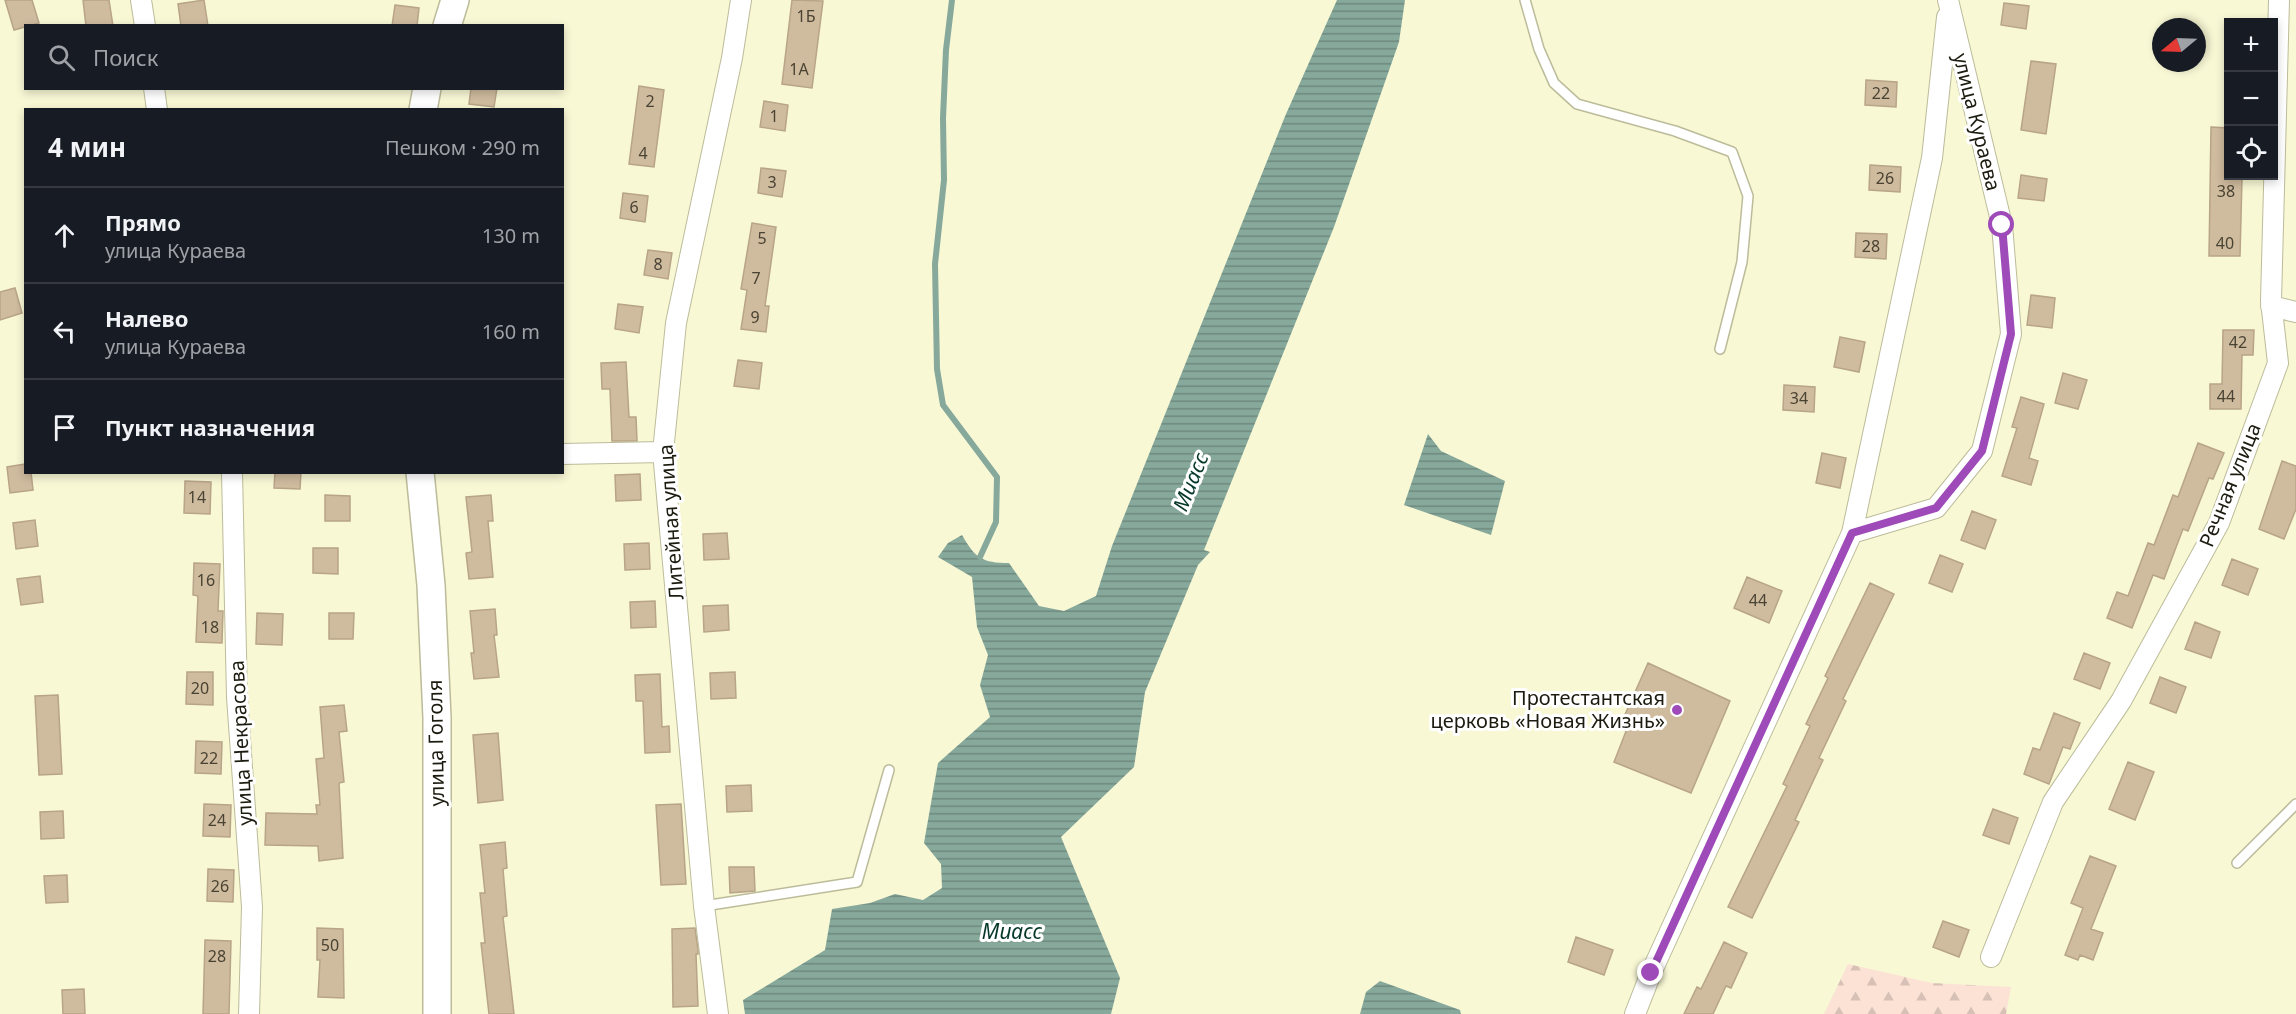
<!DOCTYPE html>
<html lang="ru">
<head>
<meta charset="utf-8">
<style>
	:root { --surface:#171b24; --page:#20242c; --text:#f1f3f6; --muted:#9ea1a6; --line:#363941 }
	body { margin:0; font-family:"Noto Sans",sans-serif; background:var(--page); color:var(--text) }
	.controls { position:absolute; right:18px; top:18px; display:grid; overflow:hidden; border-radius:0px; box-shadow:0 3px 9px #0003 }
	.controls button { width:54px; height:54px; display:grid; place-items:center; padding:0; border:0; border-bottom:2px solid var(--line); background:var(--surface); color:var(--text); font:30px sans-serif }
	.compass { position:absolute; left:2152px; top:18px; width:54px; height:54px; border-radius:50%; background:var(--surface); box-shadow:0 3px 9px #0003; rotate:251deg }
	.stop { position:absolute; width:18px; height:18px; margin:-14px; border:4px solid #9e4ab9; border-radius:50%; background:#fff }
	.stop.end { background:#9e4ab9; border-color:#fff; box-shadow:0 2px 6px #0008 }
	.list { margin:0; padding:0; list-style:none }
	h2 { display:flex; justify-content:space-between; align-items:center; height:78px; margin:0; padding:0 24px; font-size:26px }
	h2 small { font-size:20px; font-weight:400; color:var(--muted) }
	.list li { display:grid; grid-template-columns:39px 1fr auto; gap:18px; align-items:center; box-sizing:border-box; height:96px; padding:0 24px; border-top:2px solid var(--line) }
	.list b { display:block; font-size:22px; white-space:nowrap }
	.list p { margin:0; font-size:20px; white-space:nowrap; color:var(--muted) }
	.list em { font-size:20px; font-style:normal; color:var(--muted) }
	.icon { flex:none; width:33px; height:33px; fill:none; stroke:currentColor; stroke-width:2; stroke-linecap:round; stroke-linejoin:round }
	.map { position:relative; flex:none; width:2296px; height:1014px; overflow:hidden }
	.search { position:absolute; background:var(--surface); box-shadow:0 3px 9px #0003; left:24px; top:24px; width:540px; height:66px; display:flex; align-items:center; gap:15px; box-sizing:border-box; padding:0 21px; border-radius:0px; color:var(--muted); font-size:22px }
	.panel { position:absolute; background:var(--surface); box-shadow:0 3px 9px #0003; left:24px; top:108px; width:540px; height:366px; border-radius:0px }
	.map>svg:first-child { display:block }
	.forest { fill:url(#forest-firs) }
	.water { fill:url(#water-rules) }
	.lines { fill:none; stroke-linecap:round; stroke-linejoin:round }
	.stream { stroke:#87a99b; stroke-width:6 }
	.building { fill:#cfbb9e; stroke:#b8a487; stroke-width:1.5 }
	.lane-casing { stroke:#bcbc9b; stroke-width:12 }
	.street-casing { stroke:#bcbc9b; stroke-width:22 }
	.secondary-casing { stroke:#bcbc9b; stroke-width:30 }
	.lane { stroke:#fff; stroke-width:9 }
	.street { stroke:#fff; stroke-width:20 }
	.secondary { stroke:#fff; stroke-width:27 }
	.route { stroke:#9e4ab9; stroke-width:8 }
	.poi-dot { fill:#9e4ab9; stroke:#fff; stroke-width:2 }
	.labels { text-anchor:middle; stroke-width:6; stroke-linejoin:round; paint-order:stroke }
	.number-label { font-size:16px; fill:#494333 }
	.street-label { font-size:20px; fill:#1c1b0f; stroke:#fff }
	.poi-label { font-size:20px; fill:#1c1b0f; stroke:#fff; text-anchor:end }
	.water-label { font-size:21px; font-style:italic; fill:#053829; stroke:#fff }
</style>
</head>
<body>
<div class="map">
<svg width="2296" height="1014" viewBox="0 0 2296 1014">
	<defs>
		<pattern id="forest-firs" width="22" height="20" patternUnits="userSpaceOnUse" patternTransform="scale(1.5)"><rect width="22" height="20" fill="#fbe2d5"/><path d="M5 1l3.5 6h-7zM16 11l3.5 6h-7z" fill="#d7c1b6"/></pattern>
		<pattern id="water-rules" width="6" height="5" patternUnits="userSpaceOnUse" patternTransform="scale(1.5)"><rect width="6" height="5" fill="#87a99b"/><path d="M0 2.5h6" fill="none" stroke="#6e897d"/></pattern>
	</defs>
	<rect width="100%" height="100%" fill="#f8f8d5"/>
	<path class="forest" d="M1848,964L1932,983L2011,987L2006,1014H1824Z"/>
	<path class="water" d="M1337,0H1405L1399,42L1334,227L1204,550L1210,552L1198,565L1145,692L1134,767L1061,837L1120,978L1111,1014H745L743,1000L825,950L832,909L870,903L895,894L923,900L942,888L941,864L924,843L938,763L990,717L980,685L988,655L977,627L972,577L938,557L948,543L962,535C975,558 982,563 1009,563L1039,606L1064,611L1096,596L1112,546L1286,114Z
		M1428,434L1441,451L1505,481L1491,535L1404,505Z
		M1380,981L1460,1010L1461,1014H1360L1366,992Z"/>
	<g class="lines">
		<path class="stream" d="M952,0L946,50L943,118L944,180L935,264L937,369L943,405L997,477L996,522L980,557"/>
	</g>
	<path class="building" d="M5,0H32L39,23L14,30Z
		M83,0H109L113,26H86Z
		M204,0L208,26H181L178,4Z
		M792,0L823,1L812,88L782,84Z
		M2004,3L2029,6L2026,29L2001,25Z
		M395,5L419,8L417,26H392Z
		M2031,61L2056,64L2046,134L2021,130Z
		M1866,80L1897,82L1896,107L1865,105Z
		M639,86L664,90L654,167L629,164Z
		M471,88H497L494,107L469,104Z
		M764,101L788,105L785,131L760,127Z
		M2211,127L2229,128V179H2242L2240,256H2209Z
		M1870,165L1901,167L1900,192L1869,190Z
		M761,168L786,171L782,197L758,193Z
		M2021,175L2047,179L2044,201L2018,198Z
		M623,193L648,196L645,222L620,218Z
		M752,223L776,227L765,306H769L766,332L741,329L747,290L741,289Z
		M1856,233L1887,234L1886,259L1855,257Z
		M648,250L672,253L668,279L644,275Z
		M15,288L22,313L0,320V292Z
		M2031,295L2055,298L2052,328L2027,325Z
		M618,304L643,307L639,333L615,329Z
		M2223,330H2254L2253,355H2242L2241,409H2210V384H2222Z
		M1840,337L1865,342L1859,372L1834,367Z
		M738,360L762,363L759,389L734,386Z
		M626,362L629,417H636L637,441H612L610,389H602L601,363Z
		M2063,373L2087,380L2078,409L2055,403Z
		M1784,385L1815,387L1814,412L1783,410Z
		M2021,397L2044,404L2029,458L2038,461L2031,485L2002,476L2017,428L2012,427Z
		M2198,443L2224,453L2213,479L2209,478L2188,531L2183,529L2164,579L2153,575L2132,628L2107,618L2117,592L2128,596L2148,543L2154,545L2173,495L2178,497Z
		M1822,453L1846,458L1840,488L1816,483Z
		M2282,461L2296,466V509L2284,539L2259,529Z
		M26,464V472H31L33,490L10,493L7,467Z
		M275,472H301L300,489L274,488Z
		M640,474L641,500L616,501L615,475Z
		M185,481L211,482L210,514L184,513Z
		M325,495L350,496V521H325Z
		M491,495L493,521H488L493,577L469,579L466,553L472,552L466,497Z
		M1972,511L1996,520L1985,549L1961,540Z
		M35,520L38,546L16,549L13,523Z
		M727,533L729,559L704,560L703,534Z
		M649,543L650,569L625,570L624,544Z
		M313,548H338V574L313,573Z
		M1940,555L1963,564L1952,592L1929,583Z
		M2232,559L2258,569L2248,595L2222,585Z
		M194,563L220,564L218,611H223L222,643L196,642L198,596L193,595Z
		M40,576L43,602L21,605L17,579Z
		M1747,577L1782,591L1769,623L1734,608Z
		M1870,583L1894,594L1843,699L1846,701L1819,758L1823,760L1795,820L1799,822L1752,918L1728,907L1787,786L1783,784L1810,726L1806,724L1828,678L1825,676Z
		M655,601L656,627L631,628L630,602Z
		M728,605L729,630L704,632L703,606Z
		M495,609L497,635H494L499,677L474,679L471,653H474L470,611Z
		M257,613L283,614L282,645L256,644Z
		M329,613H354L353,639H329Z
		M2195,622L2220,632L2211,658L2185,649Z
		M2084,653L2110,663L2100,689L2074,679Z
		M1648,663L1730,701L1691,793L1614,762L1630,721L1623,719Z
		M187,672H213V705L186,704Z
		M735,672L736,698L711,699L710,673Z
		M660,674L662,727L669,726L670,752L645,753L643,701H636L635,675Z
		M2160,677L2186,687L2176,713L2150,703Z
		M58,695L62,774L39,775L35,696Z
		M344,705L347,731L339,732L344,782L339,783L343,858L319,861L318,846L265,845L266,813L317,814L316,805H320L316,759L324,758L320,707Z
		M2054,713L2080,723L2070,749L2063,747L2049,784L2024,774L2033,748L2040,750Z
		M498,733L503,800L478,803L473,735Z
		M196,741L222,742L221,774L195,773Z
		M2128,762L2154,772L2135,820L2109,809Z
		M751,785L752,811L727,812L726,786Z
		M204,804L231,805L230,837L203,836Z
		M681,804L686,884L661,885L656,805Z
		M1993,809L2018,818L2009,844L1983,835Z
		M63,811L64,838L41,839L40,812Z
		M505,842L507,868L503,869L507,916L503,917L514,1014H489L481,943H485L480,893H485L480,845Z
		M2090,856L2116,866L2091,929L2103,933L2093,960L2080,955L2078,960L2065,955L2083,908L2071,903Z
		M729,867H754L755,891L730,893Z
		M208,869L234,870L233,902L207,901Z
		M67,875L68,902L46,903L44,876Z
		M1943,921L1969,930L1959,957L1933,947Z
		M317,928L343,929L344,998L318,997L320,960H317Z
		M695,928L698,950V954H696L698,1006L673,1007L672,929Z
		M1576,937L1613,950L1604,975L1568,962Z
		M205,940L231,941L229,1014H203Z
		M1724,942L1747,953L1731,988L1726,986L1713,1014H1684L1697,987L1701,989Z
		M84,989L85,1014H63L62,990Z"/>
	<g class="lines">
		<g class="lane-casing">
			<path id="lane" d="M1525,0L1539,49L1554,83L1577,104L1675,131L1732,152L1748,196L1742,262L1720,349
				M2237,863L2296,804
				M704,906L857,882L889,770"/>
		</g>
		<g class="street-casing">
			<path id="street" d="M141,0L145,26
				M154,88L157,110
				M2271,306L2296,312
				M562,454L663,452
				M232,472L237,697L252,907L249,1014
				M1852,533L1932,158L1947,17
				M1991,957L2053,802L2121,701L2219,523L2278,363L2271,301L2279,0
				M718,1014L704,906L663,452L676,323L732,58L741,0
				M1635,1014L1651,973L1852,533L1936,508L1982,451L2011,334L2002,225L1948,0"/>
		</g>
		<g class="secondary-casing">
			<path id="secondary" d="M447,26L455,0
				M423,110L427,88
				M420,472L431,585L437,718V1014"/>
		</g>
		<use href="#lane" class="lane"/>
		<use href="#street" class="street"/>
		<use href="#secondary" class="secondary"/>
	</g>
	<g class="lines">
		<path class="route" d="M1651,973L1852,533L1936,508L1982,451L2011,334L2002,225"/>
	</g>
	<circle class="poi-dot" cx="1677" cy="710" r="6"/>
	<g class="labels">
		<g class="number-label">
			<text x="806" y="22">1Б</text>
			<text x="799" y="75">1А</text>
			<text x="1881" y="99">22</text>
			<text x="650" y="107">2</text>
			<text x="774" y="122">1</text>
			<text x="643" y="159">4</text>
			<text x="1885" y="184">26</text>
			<text x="772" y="188">3</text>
			<text x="2226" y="197">38</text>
			<text x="634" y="213">6</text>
			<text x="762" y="244">5</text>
			<text x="2225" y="249">40</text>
			<text x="1871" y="252">28</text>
			<text x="658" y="270">8</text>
			<text x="756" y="284">7</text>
			<text x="755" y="323">9</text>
			<text x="2238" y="348">42</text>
			<text x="2226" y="402">44</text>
			<text x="1799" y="404">34</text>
			<text x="197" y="503">14</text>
			<text x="206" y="586">16</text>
			<text x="1758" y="606">44</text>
			<text x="210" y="633">18</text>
			<text x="200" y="694">20</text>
			<text x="209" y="764">22</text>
			<text x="217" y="826">24</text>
			<text x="220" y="892">26</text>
			<text x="330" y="951">50</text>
			<text x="217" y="962">28</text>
		</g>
		<g class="street-label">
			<text transform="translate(1977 122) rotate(76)" y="7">улица Кураева</text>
			<text transform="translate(2230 485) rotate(-68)" y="7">Речная улица</text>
			<text transform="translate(671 522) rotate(-94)" y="7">Литейная улица</text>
			<text transform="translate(241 743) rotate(-93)" y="7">улица Некрасова</text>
			<text transform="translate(436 743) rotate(-91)" y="7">улица Гоголя</text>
		</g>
		<g class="poi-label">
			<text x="1665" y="705">Протестантская<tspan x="1665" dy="23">церковь «Новая Жизнь»</tspan></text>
		</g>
		<g class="water-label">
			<text transform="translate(1191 482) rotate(-68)" y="7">Миасс</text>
			<text x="1012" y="939">Миасс</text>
		</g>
	</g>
</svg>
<div class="controls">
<button>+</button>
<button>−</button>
<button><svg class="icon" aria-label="locate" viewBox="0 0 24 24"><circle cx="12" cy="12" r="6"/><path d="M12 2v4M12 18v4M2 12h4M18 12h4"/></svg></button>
</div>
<svg class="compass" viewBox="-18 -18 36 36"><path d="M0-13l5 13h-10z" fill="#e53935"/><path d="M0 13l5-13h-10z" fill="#9ea1a6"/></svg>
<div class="stop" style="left:2002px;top:225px"></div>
<div class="stop end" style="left:1651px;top:973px"></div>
<div class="search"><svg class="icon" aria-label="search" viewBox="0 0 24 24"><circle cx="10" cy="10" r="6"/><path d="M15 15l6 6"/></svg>Поиск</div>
<section class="panel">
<h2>4 мин<small>Пешком · 290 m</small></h2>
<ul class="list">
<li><svg class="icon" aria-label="ahead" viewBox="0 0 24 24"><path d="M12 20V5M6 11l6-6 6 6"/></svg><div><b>Прямо</b><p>улица Кураева</p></div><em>130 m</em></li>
<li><svg class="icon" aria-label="left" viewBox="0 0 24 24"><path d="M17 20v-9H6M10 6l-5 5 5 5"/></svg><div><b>Налево</b><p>улица Кураева</p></div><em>160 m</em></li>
<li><svg class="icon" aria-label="arrive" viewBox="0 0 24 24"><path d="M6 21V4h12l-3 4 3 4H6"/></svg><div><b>Пункт назначения</b></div></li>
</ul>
</section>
</div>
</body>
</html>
